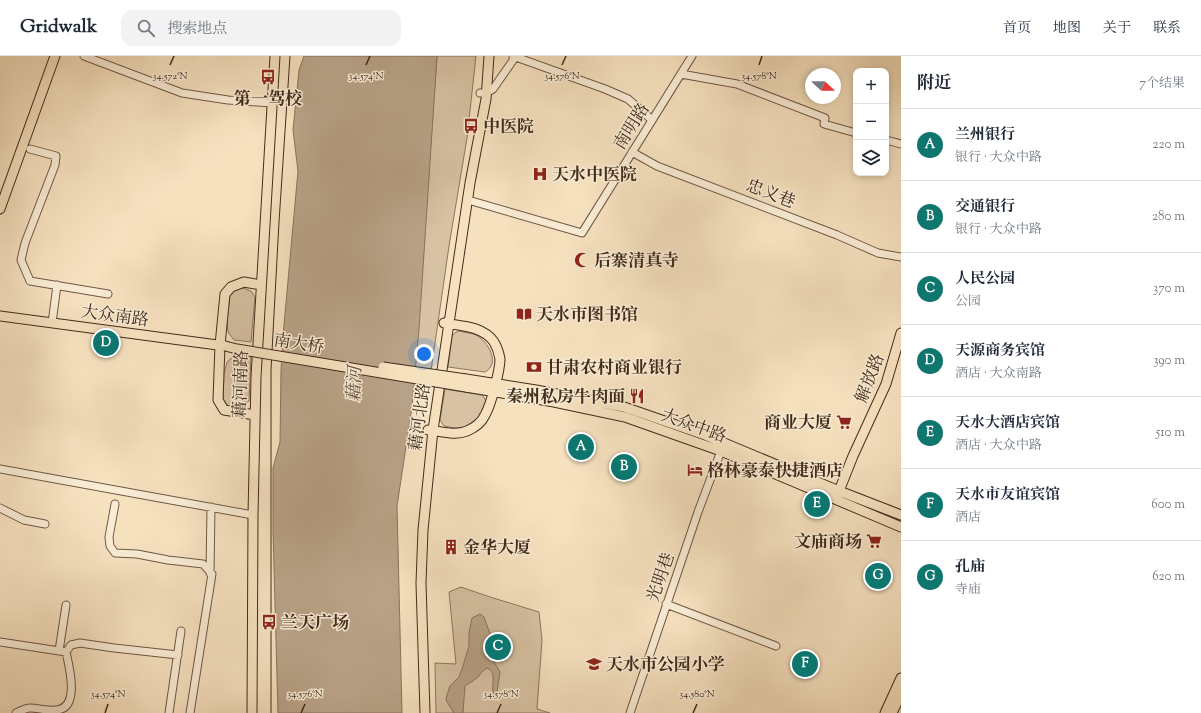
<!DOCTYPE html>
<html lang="zh">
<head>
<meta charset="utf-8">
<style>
	:root { --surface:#fff; --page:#f2f2f3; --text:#1f2937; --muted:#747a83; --line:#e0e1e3; --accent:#0f766e }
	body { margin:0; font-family:"Sorts Mill Goudy","Noto Serif SC",serif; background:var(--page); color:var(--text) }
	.controls { position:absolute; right:12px; top:12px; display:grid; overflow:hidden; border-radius:8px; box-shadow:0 2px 6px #0003 }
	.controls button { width:36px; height:36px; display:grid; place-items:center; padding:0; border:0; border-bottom:1px solid var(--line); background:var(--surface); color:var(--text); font:20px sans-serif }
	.compass { position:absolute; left:805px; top:12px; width:36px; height:36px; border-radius:50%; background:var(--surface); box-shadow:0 2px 6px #0003; rotate:112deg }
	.you { position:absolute; left:424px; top:298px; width:14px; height:14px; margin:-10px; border:3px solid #fff; border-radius:50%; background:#1a73e8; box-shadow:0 0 0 6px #1a73e833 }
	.badge { display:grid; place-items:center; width:26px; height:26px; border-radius:50%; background:var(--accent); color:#fff; font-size:13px; font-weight:700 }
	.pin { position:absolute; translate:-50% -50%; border:2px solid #fff; box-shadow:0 1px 4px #0006 }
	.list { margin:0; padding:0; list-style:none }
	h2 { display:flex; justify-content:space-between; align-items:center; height:52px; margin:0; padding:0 16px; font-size:17px }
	h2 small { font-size:13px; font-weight:400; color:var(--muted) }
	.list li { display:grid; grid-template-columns:26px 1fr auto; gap:12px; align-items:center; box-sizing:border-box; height:72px; padding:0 16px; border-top:1px solid var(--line) }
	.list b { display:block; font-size:15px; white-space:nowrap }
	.list p { margin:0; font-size:13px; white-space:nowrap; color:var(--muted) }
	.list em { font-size:13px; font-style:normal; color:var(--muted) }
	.icon { flex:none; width:22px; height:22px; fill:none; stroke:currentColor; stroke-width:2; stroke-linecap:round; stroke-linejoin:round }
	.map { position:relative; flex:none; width:901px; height:657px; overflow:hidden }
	header { display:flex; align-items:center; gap:24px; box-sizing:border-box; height:56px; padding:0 20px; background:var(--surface); border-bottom:1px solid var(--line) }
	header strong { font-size:19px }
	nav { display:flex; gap:22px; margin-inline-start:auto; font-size:14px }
	.search { width:280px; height:36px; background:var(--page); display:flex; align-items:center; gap:10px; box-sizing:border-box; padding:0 14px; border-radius:12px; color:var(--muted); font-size:15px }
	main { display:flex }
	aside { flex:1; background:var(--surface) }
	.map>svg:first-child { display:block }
	.green { fill:#d7c2a3; stroke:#8c7660 }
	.water { fill:#b9a388; stroke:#89735d }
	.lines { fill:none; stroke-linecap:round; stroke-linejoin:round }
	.minor-casing { stroke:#6f5845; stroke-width:9 }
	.major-casing { stroke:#422b1c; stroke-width:11 }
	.minor { stroke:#f9ecd5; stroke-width:7 }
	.major { stroke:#f6e1bf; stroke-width:9 }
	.tram { stroke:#422b1c; stroke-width:1 }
	.major-bridge-casing { stroke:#422b1c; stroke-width:11; stroke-linecap:butt }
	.major-bridge { stroke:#f6e1bf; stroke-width:9 }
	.ticks { fill:none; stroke:#422b1c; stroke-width:1.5 }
	.labels { text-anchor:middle; stroke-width:3; stroke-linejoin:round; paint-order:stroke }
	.poi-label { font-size:17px; font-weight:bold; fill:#422b1c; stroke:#f9ecd5; text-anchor:start }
	.street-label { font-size:17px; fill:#422b1c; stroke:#f9ecd5 }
	.water-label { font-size:18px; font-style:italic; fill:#664f3c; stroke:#f9ecd5 }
	.ticks-label { font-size:10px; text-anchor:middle; fill:#422b1c; stroke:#f9ecd5; stroke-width:3; stroke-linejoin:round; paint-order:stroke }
</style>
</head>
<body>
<header>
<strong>Gridwalk</strong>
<div class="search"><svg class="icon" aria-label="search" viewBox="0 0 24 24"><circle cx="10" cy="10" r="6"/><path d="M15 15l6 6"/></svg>搜索地点</div>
<nav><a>首页</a><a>地图</a><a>关于</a><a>联系</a></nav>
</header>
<main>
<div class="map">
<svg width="901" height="657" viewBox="0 0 901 657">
	<rect width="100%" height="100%" fill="#f6e1bf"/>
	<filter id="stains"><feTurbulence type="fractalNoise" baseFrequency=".005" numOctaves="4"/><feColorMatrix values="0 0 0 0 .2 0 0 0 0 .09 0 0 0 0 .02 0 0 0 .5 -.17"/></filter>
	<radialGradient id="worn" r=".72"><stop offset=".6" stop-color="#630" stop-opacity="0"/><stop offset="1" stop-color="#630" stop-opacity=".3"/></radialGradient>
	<path class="green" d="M437,0H476L467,82L449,190L431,315L415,313Z
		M243,232L251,235L255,241L251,286L234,284L228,276L227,264L230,240L236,233Z
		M460,275C465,277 472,277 476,279C488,285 501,308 485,316L448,311L452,280L456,276Z
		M235,299L251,300L249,345C242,352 237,352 228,350L223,343L224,318L227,306Z
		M445,333L482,339C494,350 476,369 463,372C458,373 449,371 444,370L440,364Z
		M461,531L490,541L539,556L542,584L537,653L550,657H436L435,607L456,608L449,536Z"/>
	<path class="water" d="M304,0H437L419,273L412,351L397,450L402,657H278L273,475V412L280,386L281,315L283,280L298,115L293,74L299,14Z
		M480,558L484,561L489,575L493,583L495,592L493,604L500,616L497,636L494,639C490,630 498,617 487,612C481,615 480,621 474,624C471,627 468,627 465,630L463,657H454L446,644L447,639L450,630L459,621L462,613L469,590V577L472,562Z"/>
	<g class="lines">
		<g class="minor-casing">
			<path id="minor" d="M84,0L182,37L228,44L272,47
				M513,0L605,33L628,43L652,64
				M681,18L737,28L825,62L824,68L856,77
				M480,37H486L493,33L516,0
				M886,84L901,88
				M30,93L56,100L55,109L25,187L21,204L30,225L108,238
				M632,96L657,110L837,179L878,197L901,201
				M468,144L582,177L692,0
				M52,267L57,229
				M0,413L253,459
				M115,448L109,481L110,490L115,497L137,498L168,504L203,508L212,518L190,657
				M0,452L24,464L45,468
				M210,517L211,451
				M666,548L776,590
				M0,586L66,596L71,589L80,587L114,592L178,599
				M59,595L66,549
				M16,657C20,655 26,652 30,652C38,652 47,655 55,654C81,654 69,610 66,596
				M169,657L181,575
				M630,657L698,456L721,395"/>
		</g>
		<g class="major-casing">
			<path id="major" d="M0,153L55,0
				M0,260L225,290
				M466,323L536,334L624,351L705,379L839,435L901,459
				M466,331L554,346L625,361L721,395L901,471
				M255,359L224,354L218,344L220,289L225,238L231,231L244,226L261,229
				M428,374C440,375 455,380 467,375C474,372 482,366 485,359C491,349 500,314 500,303C499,297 497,291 494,286C483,270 461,270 444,267
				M837,440L853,400L886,328L901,277
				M252,657L253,459L256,321L275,0
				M425,657L421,527L423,474L433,374L470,127L486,43L489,0
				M885,657L901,622
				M892,657L901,638"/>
		</g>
		<use href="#minor" class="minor"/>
		<use href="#major" class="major"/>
		<path class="tram" d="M271,657V314L279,166L290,0"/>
		<g class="major-bridge-casing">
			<path id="major-bridge" d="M225,290L237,293L466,331
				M383,311L466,323"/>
		</g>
		<use href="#major-bridge" class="major-bridge"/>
	</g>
	<path class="ticks" d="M170,9L174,0M366,9L370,0M562,9L566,0M759,9L762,0M105,657L108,648M301,657L305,648M497,657L501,648M693,657L697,648"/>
	<defs>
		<g id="bus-bare" transform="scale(1.2)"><path d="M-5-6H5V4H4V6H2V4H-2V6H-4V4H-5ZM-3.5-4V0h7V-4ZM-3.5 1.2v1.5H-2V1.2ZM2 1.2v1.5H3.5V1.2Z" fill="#8f2418" stroke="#f9ecd5" stroke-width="2.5" paint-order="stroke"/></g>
		<g id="hospital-bare" transform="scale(1.2)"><path d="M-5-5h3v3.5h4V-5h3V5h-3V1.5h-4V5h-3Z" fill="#8f2418" stroke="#f9ecd5" stroke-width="2.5" paint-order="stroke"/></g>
		<g id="mosque-bare" transform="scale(1.2)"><path d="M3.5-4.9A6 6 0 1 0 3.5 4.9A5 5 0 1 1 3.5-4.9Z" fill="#8f2418" stroke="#f9ecd5" stroke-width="2.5" paint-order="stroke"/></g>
		<g id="library-bare" transform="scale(1.2)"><path d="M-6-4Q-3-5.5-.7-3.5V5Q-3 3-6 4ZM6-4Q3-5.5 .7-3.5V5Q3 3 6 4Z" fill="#8f2418" stroke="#f9ecd5" stroke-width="2.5" paint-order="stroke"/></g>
		<g id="bank-bare" transform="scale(1.2)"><path d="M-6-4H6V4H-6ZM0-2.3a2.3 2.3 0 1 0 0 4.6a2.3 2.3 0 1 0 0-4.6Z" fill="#8f2418" stroke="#f9ecd5" stroke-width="2.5" paint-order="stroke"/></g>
		<g id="restaurant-bare" transform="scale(1.2)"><path d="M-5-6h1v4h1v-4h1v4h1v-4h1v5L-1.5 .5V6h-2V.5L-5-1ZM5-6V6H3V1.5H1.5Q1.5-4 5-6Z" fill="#8f2418" stroke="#f9ecd5" stroke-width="2.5" paint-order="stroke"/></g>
		<g id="supermarket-bare" transform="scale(1.2)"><path d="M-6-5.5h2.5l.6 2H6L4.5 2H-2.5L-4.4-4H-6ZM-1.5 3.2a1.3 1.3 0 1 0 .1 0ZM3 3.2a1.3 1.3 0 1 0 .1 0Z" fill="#8f2418" stroke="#f9ecd5" stroke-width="2.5" paint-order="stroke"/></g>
		<g id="hotel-bare" transform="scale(1.2)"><path d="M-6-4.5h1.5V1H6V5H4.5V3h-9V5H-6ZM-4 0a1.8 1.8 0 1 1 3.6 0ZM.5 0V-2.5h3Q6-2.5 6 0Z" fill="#8f2418" stroke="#f9ecd5" stroke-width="2.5" paint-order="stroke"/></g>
		<g id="building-bare" transform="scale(1.2)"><path d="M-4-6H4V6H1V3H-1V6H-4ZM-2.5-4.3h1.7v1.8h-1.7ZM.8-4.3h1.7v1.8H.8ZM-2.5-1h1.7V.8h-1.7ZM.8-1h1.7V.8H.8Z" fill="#8f2418" stroke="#f9ecd5" stroke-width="2.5" paint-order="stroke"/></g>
		<g id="school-bare" transform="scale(1.2)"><path d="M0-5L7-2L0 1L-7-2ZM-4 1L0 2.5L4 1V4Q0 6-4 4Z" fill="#8f2418" stroke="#f9ecd5" stroke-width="2.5" paint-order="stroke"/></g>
	</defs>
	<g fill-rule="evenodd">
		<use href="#bus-bare" x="268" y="21"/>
		<use href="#bus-bare" x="471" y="70"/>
		<use href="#hospital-bare" x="540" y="118"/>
		<use href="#mosque-bare" x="582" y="204"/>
		<use href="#library-bare" x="524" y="258"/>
		<use href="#bank-bare" x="534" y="311"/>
		<use href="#restaurant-bare" x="637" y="340"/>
		<use href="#supermarket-bare" x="844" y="366"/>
		<use href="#hotel-bare" x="695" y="414"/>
		<use href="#supermarket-bare" x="874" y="485"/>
		<use href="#building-bare" x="451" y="491"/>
		<use href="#bus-bare" x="269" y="566"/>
		<use href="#school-bare" x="594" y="608"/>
	</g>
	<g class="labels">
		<g class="poi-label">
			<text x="268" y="48" text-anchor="middle">第一驾校</text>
			<text x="483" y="76">中医院</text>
			<text x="552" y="124">天水中医院</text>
			<text x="594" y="210">后寨清真寺</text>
			<text x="536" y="264">天水市图书馆</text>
			<text x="546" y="317">甘肃农村商业银行</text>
			<text x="625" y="346" text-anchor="end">秦州私房牛肉面</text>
			<text x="832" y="372" text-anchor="end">商业大厦</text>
			<text x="707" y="420">格林豪泰快捷酒店</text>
			<text x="862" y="491" text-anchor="end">文庙商场</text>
			<text x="463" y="497">金华大厦</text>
			<text x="281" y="572">兰天广场</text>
			<text x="606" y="614">天水市公园小学</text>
		</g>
		<g class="street-label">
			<text transform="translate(631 70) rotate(-58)" y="6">南明路</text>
			<text transform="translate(771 137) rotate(21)" y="6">忠义巷</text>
			<text transform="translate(115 259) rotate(8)" y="6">大众南路</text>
			<text transform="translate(299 287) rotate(9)" y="6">南大桥</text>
			<text transform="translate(869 322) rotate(-69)" y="6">解放路</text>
			<text transform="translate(240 328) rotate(-88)" y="6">藉河南路</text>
			<text transform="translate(419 361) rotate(-82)" y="6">藉河北路</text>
			<text transform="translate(694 369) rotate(20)" y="6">大众中路</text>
			<text transform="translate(660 521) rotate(-71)" y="6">光明巷</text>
		</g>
		<g class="water-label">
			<text transform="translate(354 328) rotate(-88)" y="6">藉河</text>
		</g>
	</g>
	<g class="ticks-label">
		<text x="170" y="23">34.572°N</text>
		<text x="366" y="23">34.574°N</text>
		<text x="562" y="23">34.576°N</text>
		<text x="759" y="23">34.578°N</text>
		<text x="108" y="641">34.574°N</text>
		<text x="305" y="641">34.576°N</text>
		<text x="501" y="641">34.578°N</text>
		<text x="697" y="641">34.580°N</text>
	</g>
	<rect width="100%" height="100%" filter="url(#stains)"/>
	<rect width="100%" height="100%" fill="url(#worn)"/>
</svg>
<div class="controls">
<button>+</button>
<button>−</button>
<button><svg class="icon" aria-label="layers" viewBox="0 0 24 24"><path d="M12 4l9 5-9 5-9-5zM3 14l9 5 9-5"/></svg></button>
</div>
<svg class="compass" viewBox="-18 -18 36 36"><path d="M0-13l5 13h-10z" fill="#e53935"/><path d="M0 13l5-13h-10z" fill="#747a83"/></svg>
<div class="you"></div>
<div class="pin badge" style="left:581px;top:391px">A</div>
<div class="pin badge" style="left:624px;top:411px">B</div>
<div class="pin badge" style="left:498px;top:591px">C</div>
<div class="pin badge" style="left:106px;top:287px">D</div>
<div class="pin badge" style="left:817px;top:448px">E</div>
<div class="pin badge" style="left:805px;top:608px">F</div>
<div class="pin badge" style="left:878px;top:520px">G</div>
</div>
<aside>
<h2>附近<small>7个结果</small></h2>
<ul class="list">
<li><span class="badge">A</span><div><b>兰州银行</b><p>银行 · 大众中路</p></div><em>220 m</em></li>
<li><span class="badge">B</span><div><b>交通银行</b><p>银行 · 大众中路</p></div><em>280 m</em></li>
<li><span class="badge">C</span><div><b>人民公园</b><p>公园</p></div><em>370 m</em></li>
<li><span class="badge">D</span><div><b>天源商务宾馆</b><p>酒店 · 大众南路</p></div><em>390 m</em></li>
<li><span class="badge">E</span><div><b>天水大酒店宾馆</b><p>酒店 · 大众中路</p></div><em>510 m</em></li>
<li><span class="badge">F</span><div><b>天水市友谊宾馆</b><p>酒店</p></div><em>600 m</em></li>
<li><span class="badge">G</span><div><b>孔庙</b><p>寺庙</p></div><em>620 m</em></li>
</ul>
</aside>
</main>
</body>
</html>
